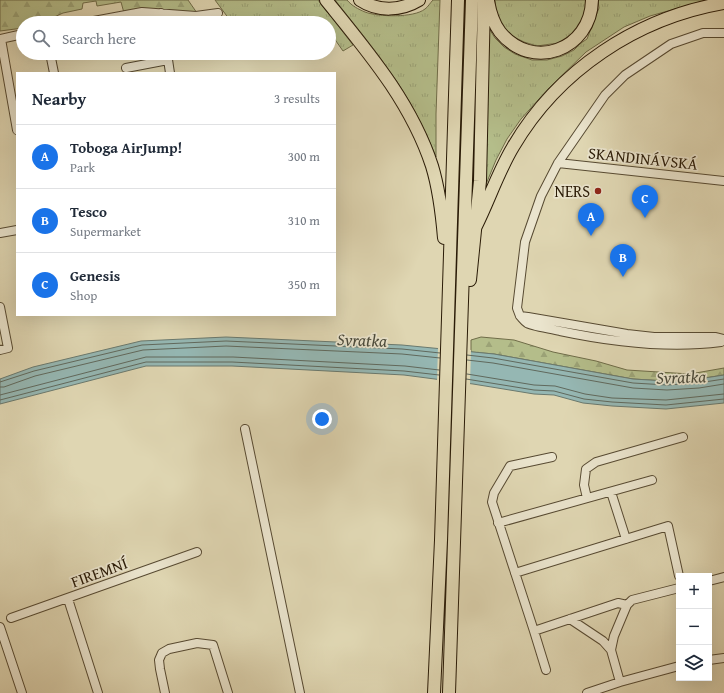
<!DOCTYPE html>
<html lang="en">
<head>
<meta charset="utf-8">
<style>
	:root { --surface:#fff; --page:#f6f6f7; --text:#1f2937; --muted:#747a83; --line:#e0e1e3; --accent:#1a73e8 }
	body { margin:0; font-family:"Gentium Book Plus",serif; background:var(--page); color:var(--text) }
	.controls { position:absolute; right:12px; bottom:12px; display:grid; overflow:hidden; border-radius:0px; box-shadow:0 4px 16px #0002 }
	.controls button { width:36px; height:36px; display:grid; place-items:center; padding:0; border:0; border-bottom:1px solid var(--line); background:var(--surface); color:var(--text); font:20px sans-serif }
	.you { position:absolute; left:322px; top:419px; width:14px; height:14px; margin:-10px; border:3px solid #fff; border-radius:50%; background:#1a73e8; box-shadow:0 0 0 6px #1a73e833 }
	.badge { display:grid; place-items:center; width:26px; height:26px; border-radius:50%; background:var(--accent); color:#fff; font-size:13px; font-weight:700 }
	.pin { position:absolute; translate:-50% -33px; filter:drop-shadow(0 1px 2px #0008) }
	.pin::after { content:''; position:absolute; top:21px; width:14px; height:12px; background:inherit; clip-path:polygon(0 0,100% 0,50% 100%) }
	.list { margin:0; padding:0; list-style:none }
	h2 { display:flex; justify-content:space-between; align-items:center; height:52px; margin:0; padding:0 16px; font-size:17px }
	h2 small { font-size:13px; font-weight:400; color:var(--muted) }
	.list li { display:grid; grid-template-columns:26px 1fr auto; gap:12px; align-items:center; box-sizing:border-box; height:64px; padding:0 16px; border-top:1px solid var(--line) }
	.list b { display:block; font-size:15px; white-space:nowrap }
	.list p { margin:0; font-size:13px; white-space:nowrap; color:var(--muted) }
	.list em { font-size:13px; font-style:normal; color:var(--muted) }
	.icon { flex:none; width:22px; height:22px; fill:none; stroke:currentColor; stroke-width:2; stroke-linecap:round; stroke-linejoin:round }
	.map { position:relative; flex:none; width:724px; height:693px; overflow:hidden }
	.search { position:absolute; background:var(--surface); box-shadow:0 4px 16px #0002; left:16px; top:16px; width:320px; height:44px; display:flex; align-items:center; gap:10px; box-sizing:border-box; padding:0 14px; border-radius:22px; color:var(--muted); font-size:15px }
	.panel { position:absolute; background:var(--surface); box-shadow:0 4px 16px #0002; left:16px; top:72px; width:320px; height:244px; border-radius:0px }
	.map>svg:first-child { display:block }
	.grass { fill:url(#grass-tufts); stroke:#6f6c48 }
	.forest { fill:url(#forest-firs); stroke:#6f6c48 }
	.water { fill:#95b7b3; stroke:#6a796e }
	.pier { fill:#dfd6b2 }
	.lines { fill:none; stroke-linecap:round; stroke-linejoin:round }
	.shore { stroke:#60695d; stroke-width:1 }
	.minor-casing { stroke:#574a32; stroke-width:10 }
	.highway-casing { stroke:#2a1b07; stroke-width:14 }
	.minor { stroke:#eae4cd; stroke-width:8 }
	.highway { stroke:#dfd6b2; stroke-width:12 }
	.poi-dot { fill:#8f2418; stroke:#eae4cd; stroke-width:1.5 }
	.labels { text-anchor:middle; stroke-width:3.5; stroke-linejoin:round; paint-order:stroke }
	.street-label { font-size:16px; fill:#2a1b07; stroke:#eae4cd }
	.poi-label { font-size:16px; fill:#2a1b07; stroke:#eae4cd; text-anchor:end }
	.water-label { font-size:17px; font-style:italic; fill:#4a4a3b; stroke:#eae4cd }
</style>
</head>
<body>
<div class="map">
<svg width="724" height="693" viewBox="0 0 724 693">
	<defs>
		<pattern id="grass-tufts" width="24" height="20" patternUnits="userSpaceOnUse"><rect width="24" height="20" fill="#b4bd8a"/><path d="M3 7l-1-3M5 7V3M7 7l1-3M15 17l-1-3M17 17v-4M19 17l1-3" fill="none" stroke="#9ba276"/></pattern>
		<pattern id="forest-firs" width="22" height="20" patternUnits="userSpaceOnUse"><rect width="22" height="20" fill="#b4bd8a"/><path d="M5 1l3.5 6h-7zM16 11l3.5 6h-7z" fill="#9ba276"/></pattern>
	</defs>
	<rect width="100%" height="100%" fill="#dfd6b2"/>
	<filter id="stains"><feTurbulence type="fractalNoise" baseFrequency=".005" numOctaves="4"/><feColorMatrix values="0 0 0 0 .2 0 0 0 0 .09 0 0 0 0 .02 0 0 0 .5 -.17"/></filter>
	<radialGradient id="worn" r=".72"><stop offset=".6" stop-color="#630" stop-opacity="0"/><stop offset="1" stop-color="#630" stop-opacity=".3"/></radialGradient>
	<path class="grass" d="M215,0H318L353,45L343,51L329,31V23H323L319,17L318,23H232Z
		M335,0H347C352,6 358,9 365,12C378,17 414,18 425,9C428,7 430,3 433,0H440L436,114V157C425,129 409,98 391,73C374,48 354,24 335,0Z
		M495,0H586L585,16L573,35L558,43L537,46L524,42L510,35L502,28L496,12Z
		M598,0H707L650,16L624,27L586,52L548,89L521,119L507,139L496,160L482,194L488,27L495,38L504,47L515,54L532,60H547L562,56L574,50L581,43L587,39L599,8Z
		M252,53H314L313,54H253Z"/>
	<path class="forest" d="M0,0H188L197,13H124L121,2L97,6L96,1L83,3L82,9L63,13L41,23H23V28L0,31Z
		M481,337L514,340L553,352L596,361L627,370L690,374L724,368V375L698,379L666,381L633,379L494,354L471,352V340Z"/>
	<path class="water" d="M226,337L402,345L494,354L633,379L666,381L698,379L724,375V403L666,409L612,406L583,403L554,395L534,394L473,384L404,375L232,366H146L0,404V379L33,367L141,341Z"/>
	<path class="pier" d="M438,346L471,350L470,385L437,381Z"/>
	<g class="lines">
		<path class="shore" d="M467,355L493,358L633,383L667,385L698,383L724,379
			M467,360L493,363L633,388L667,390L699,388L724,384
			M467,374L534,385L555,386L585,394L612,398L666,400L724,394
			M466,379L534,390L554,391L584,399L612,402L666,405L724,399
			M0,382L34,371L142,345L226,341L402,349L440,353
			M0,387H4L35,376L143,350L226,346L402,354L440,358
			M0,395L146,357H233L405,366L439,370
			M0,400L146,362H232L404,371L439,375"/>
		<g class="minor-casing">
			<path id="minor" d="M161,13L162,23
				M83,23L142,12L196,16L218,13
				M724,33H703L671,44L625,75L605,95L558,163L541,196L525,242L517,308L520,316L528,317L627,334L654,337H715L724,339
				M0,39L23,34
				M1,39L17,130
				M50,53L54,73
				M167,53L170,73
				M126,68L168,60
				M558,163L724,181
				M0,233L17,230
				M0,307L8,348L0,350
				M520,316C522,318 524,321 527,323C531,326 553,329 560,331C612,342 667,349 721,342
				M245,429L300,693
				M552,457L510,466L494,493L492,502L534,631L618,603L627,605
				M611,492L626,539
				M587,498L584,485L586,469L596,462L683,437
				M498,523L652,480
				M515,573L668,526L679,576
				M709,581L724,577
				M68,599L98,693
				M11,618L197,552
				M570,619L603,641L611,650
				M0,627L22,693
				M534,631L546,670
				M709,660L724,658
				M620,682L611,650L614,636L627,605L632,600L679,588
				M165,693L160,669L159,660L162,653L169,649L197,643L213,645L228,693
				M587,693L620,682L679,666"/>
		</g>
		<g class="highway-casing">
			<path id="highway" d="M326,0C368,52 411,102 432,166C439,189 442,214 444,238
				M360,0C378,12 401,11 419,0
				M488,1C490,12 493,23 500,32C532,72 591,50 592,0
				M476,226C489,200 498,172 513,147C558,70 637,18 724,3
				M470,280L480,181L484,0
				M434,693L441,540L458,0
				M449,693L472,0"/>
		</g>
		<use href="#minor" class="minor"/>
		<use href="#highway" class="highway"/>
	</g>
	<circle class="poi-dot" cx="598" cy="191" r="4"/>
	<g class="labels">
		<g class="street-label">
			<text transform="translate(643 158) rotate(6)" y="6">SKANDINÁVSKÁ</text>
			<text transform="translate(99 572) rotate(-20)" y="6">FIREMNÍ</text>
		</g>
		<g class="poi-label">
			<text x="590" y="197">NERS</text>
		</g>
		<g class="water-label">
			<text transform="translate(362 340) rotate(2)" y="6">Svratka</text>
			<text transform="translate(681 377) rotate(-2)" y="6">Svratka</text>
		</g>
	</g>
	<rect width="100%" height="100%" filter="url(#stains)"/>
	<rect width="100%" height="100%" fill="url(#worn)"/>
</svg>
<div class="controls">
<button>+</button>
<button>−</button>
<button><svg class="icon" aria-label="layers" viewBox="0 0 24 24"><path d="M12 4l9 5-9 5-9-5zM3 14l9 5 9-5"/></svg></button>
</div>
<div class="you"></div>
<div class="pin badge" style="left:591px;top:236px">A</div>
<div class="pin badge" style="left:623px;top:277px">B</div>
<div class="pin badge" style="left:645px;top:218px">C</div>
<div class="search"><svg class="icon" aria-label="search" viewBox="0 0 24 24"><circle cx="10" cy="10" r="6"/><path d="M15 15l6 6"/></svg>Search here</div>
<section class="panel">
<h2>Nearby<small>3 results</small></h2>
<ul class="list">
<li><span class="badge">A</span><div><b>Toboga AirJump!</b><p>Park</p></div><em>300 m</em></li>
<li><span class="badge">B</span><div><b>Tesco</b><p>Supermarket</p></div><em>310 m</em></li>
<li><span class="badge">C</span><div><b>Genesis</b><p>Shop</p></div><em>350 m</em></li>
</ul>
</section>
</div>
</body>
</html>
